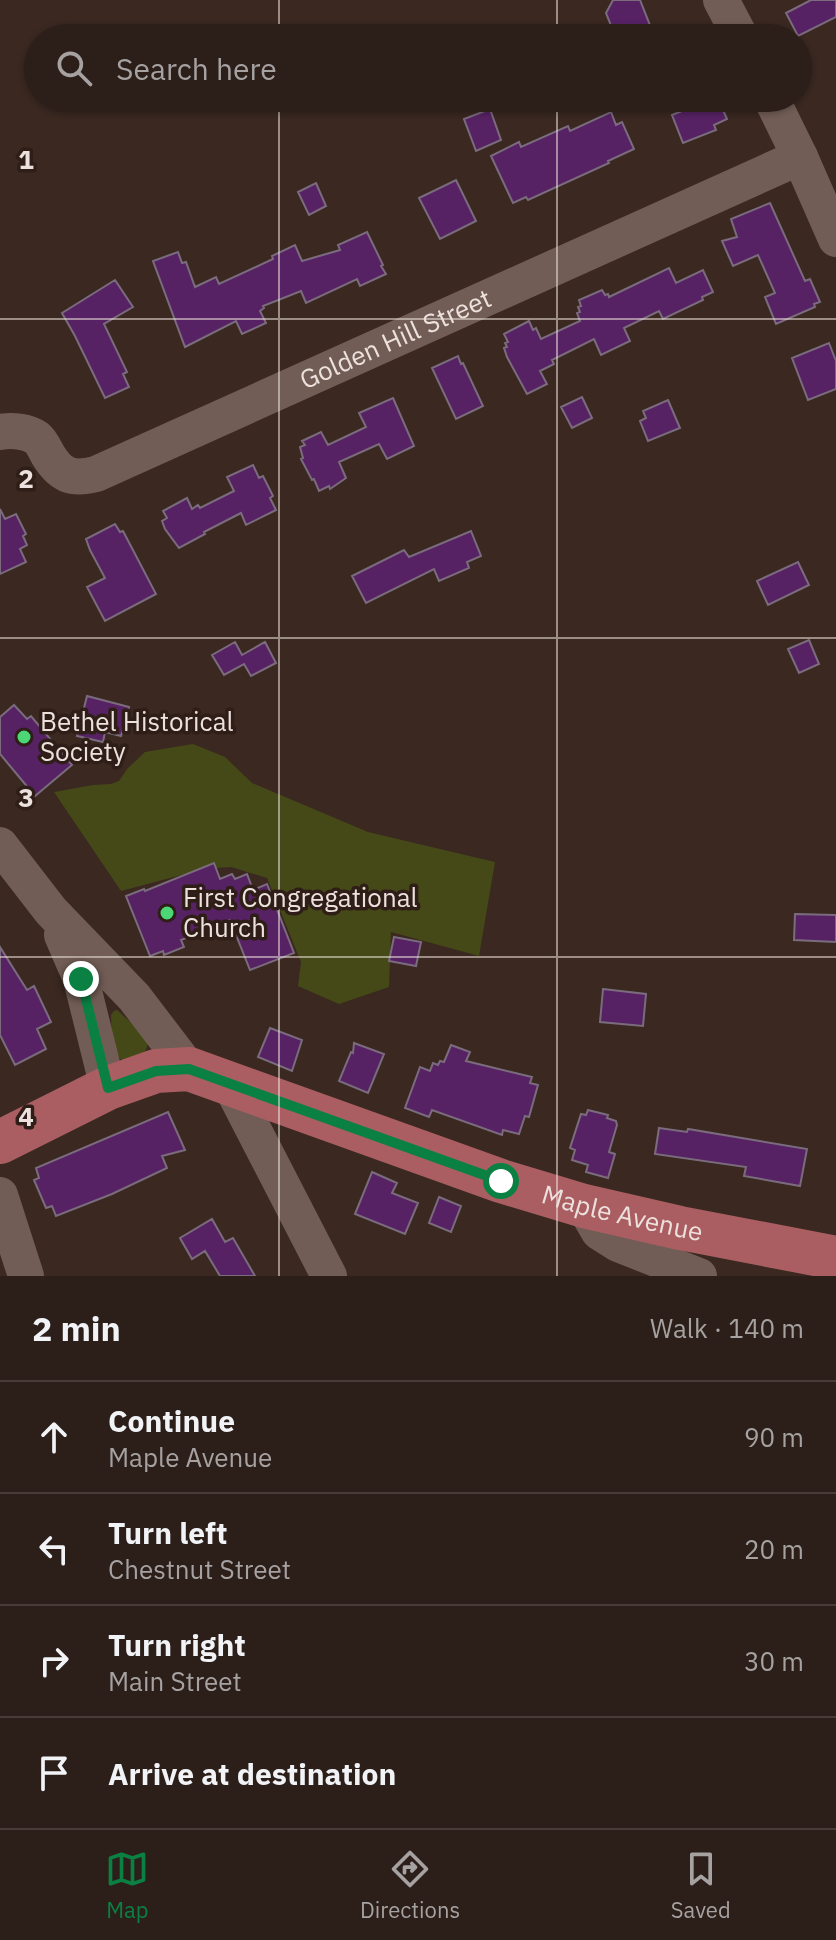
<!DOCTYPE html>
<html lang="en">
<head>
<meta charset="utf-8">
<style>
	:root { --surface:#2c1e19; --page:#382b26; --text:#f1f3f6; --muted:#a6a2a2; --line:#483c38; --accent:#0b8043 }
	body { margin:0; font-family:"IBM Plex Sans",sans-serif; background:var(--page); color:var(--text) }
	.stop { position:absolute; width:24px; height:24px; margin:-18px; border:6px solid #0b8043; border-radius:50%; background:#fff }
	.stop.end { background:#0b8043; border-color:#fff; box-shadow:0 2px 8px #0008 }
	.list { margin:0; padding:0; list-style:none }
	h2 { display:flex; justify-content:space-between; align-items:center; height:104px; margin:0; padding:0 32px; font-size:34px }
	h2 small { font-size:26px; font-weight:400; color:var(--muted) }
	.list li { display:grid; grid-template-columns:52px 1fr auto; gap:24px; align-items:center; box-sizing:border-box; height:112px; padding:0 32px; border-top:2px solid var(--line) }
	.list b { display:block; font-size:30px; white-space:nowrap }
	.list p { margin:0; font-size:26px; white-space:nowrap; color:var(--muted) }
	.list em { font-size:26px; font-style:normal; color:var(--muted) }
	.icon { flex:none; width:44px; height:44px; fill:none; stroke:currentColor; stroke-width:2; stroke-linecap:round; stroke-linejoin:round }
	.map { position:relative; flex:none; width:836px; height:1276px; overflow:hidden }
	.search { position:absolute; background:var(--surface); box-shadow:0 2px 6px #0004; left:24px; right:24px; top:24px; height:88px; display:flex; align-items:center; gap:20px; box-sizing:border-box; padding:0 28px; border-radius:44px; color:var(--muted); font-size:30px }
	.sheet { height:552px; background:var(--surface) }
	nav { display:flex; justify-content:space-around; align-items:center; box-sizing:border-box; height:112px; border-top:2px solid var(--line); background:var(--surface); font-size:22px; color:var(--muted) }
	nav a { display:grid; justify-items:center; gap:4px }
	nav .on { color:var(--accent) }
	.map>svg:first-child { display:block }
	.green { fill:#454917 }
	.building { fill:#572264; stroke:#7a6c7d; stroke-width:2 }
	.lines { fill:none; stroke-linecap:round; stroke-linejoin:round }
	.minor { stroke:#725d56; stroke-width:36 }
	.major { stroke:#aa5e61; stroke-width:44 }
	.route { stroke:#0b8043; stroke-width:10 }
	.grid { fill:none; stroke:#ede1dd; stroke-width:2; stroke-opacity:0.55 }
	.poi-dot { fill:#4dd676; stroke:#2f1e18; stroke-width:3 }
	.labels { text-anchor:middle; stroke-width:7; stroke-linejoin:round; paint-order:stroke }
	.street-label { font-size:26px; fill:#ede1dd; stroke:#2f1e18 }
	.poi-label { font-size:26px; fill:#ede1dd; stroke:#2f1e18; text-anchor:start }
	.grid-label { font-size:26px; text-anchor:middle; font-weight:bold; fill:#ede1dd; stroke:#2f1e18; stroke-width:7; stroke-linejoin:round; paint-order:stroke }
</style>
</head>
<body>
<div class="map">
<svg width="836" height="1276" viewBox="0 0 836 1276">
	<rect width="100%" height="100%" fill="#3a2821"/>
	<path class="green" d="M193,744L225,757L252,783L368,832L495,862L479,956L391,932L389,987L339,1004L298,986L301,962L267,878L231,867L204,869L121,891L54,792L93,785L111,784L119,781L127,769L145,752Z
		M117,1010L146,1036C154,1057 125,1069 115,1054C110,1047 112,1024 111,1015L114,1011Z"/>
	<path class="building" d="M613,0H640L655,38H631L627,29L614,33L606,13Z
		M811,0H836V17L798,36L786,13Z
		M719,101L727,119L714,125L716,130L683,143L672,115L704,102L706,106Z
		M490,109L501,140L476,151L464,119Z
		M611,112L616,125L622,122L634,149L608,161L609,163L528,200L526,197L513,203L491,156L519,142L521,147L568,126L570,131Z
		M456,180L476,221L440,239L419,198Z
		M316,183L326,206L309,215L298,192Z
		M770,203L805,281L810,279L820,302L814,304L815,307L776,324L765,297L775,293L758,255L733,266L722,241L737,237L731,219Z
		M367,232L383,265L381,266L386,274L360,286L357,279L306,303L301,291L263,306L264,308L260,311L266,323L242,334L236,321L185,347L153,261L178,252L182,263L186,262L195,287L216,277L219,284L273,259L272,256L295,245L302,261L340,250L338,245Z
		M669,268L676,283L703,270L713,292L702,297L703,300L663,319L659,311L624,328L630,341L601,355L594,339L552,360L554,364L540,371L547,384L527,394L507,357L504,348L507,347L505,343L508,342L504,334L529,321L533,330L536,328L541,339L580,321L577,313L580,312L578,307L581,306L579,300L602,290L605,295L608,294L609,297Z
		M115,280L133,307L104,324L127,372L123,374L129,387L105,398L75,336L62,313Z
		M829,343L836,361V389L808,400L792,358Z
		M458,356L461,364L463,363L483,406L456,419L432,368Z
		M582,397L592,418L572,428L561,407Z
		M393,398L414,446L387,459L379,444L339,462L346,478L330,489L329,486L319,491L314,479L312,480L301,459L303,458L300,447L305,445L302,441L321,432L328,445L366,427L359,413Z
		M668,400L680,428L648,441L640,421L646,418L643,411Z
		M253,465L259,478L263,476L273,496L270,498L276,510L246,525L241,513L204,532L205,534L179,548L165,529L162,521L167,518L163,511L187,498L192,509L198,505L200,508L234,491L227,477Z
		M0,509L5,519L16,514L26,534L23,536L27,545L20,549L26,562L0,574Z
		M115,524L120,532L123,531L156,594L105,621L87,587L105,578L90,550L86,539Z
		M471,531L481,556L467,562L469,568L439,581L434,569L366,603L352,576L404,550L409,557Z
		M798,562L809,585L768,605L757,581Z
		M809,640L819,664L799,673L788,649Z
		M235,642L242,655L265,642L276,663L251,676L244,664L224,675L212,655Z
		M87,696L129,707L121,736L105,732L103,742L77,736Z
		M14,705L27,719L31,716L72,765L35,796L0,754V717Z
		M214,863L220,879L232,874L235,879L247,874L253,890L267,884L294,953L250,970L230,920L181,940L184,947L164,955L163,951L150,956L126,896L144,889L145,891Z
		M795,914L836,915V942L794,940Z
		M394,937L421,942L416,966L389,961Z
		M0,947L27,990L34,986L51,1022L37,1029L46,1049L15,1065L0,1035Z
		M603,989L646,994L643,1026L600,1022Z
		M270,1028L302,1040L292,1071L258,1057Z
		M354,1043L384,1054L368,1093L339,1081L351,1052L353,1053Z
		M451,1045L470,1052L466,1061L532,1077L530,1083L538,1085L529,1117L525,1116L519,1134L503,1130L502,1135L432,1110L429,1117L405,1108L420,1067L430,1071L433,1063L438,1065L440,1061L444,1062Z
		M588,1110L608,1115L607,1118L616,1121L617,1125L609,1152L615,1154L608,1178L586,1172L588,1165L572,1160L575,1150L570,1148L581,1114L586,1115Z
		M168,1112L185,1150L162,1156L167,1168L112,1194L56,1216L52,1206L46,1208L34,1180L39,1178L36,1168Z
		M659,1128L687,1132L688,1129L807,1149L800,1186L744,1176L746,1167L655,1154Z
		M372,1172L397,1183L392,1193L418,1203L405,1234L355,1214Z
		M439,1197L461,1206L451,1232L429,1223Z
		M212,1219L225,1242L233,1238L255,1276H220L205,1251L192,1259L180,1238Z"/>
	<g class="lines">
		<g class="minor">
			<path d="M721,0L741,38"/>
			<path d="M771,98L800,157L836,239"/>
			<path id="s1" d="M0,432C12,430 27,431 37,438C42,442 45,450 48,455C61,476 72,480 96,474L800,157"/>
			<path d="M0,845L51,911L134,997L189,1069"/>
			<path d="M62,935L81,979L108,1088"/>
			<path d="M230,1084L329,1276"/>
			<path d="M0,1195L26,1276"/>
			<path d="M584,1206L599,1232L618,1244L699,1276"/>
		</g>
		<path class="major" id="s2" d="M0,1142L108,1088L156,1071L189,1069L501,1181L584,1206L680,1228L836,1258"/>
	</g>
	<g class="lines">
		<path class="route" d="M81,979L108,1088L156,1071L189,1069L501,1181"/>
	</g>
	<path class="grid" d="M279,0V38M557,0V38M279,98V1276M557,98V1276M0,319H836M0,638H836M0,957H836"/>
	<g class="poi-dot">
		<circle cx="24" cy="737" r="8"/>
		<circle cx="167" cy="913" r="8"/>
	</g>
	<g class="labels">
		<g class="street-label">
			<text dy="9" stroke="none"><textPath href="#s1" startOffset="444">Golden Hill Street</textPath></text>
			<text dy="9" stroke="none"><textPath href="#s2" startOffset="662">Maple Avenue</textPath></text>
		</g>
		<g class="poi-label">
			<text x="40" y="731">Bethel Historical<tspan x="40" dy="30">Society</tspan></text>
			<text x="183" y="907">First Congregational<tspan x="183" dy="30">Church</tspan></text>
		</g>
	</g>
	<g class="grid-label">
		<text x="26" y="169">1</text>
		<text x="26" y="488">2</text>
		<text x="26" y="807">3</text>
		<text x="26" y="1126">4</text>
	</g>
</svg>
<div class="stop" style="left:501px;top:1181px"></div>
<div class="stop end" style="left:81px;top:979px"></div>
<div class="search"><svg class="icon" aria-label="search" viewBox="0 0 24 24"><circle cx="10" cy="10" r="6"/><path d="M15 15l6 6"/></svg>Search here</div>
</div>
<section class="sheet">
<h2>2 min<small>Walk · 140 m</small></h2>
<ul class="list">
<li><svg class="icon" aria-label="ahead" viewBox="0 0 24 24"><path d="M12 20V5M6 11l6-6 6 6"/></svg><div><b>Continue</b><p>Maple Avenue</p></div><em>90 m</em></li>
<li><svg class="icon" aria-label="left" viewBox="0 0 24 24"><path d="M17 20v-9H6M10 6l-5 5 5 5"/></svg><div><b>Turn left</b><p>Chestnut Street</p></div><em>20 m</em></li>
<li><svg class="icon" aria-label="right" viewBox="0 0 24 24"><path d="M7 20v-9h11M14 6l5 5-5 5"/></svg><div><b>Turn right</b><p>Main Street</p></div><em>30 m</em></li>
<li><svg class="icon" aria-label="arrive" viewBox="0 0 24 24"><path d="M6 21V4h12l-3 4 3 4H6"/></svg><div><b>Arrive at destination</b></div></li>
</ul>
</section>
<nav>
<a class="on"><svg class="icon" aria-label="map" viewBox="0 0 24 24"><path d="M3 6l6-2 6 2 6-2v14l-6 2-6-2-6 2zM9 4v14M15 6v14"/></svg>Map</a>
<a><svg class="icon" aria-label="directions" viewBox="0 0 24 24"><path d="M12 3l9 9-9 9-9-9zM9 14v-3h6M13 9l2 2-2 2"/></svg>Directions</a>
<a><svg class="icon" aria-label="saved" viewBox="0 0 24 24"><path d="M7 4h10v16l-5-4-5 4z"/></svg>Saved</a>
</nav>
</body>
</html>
